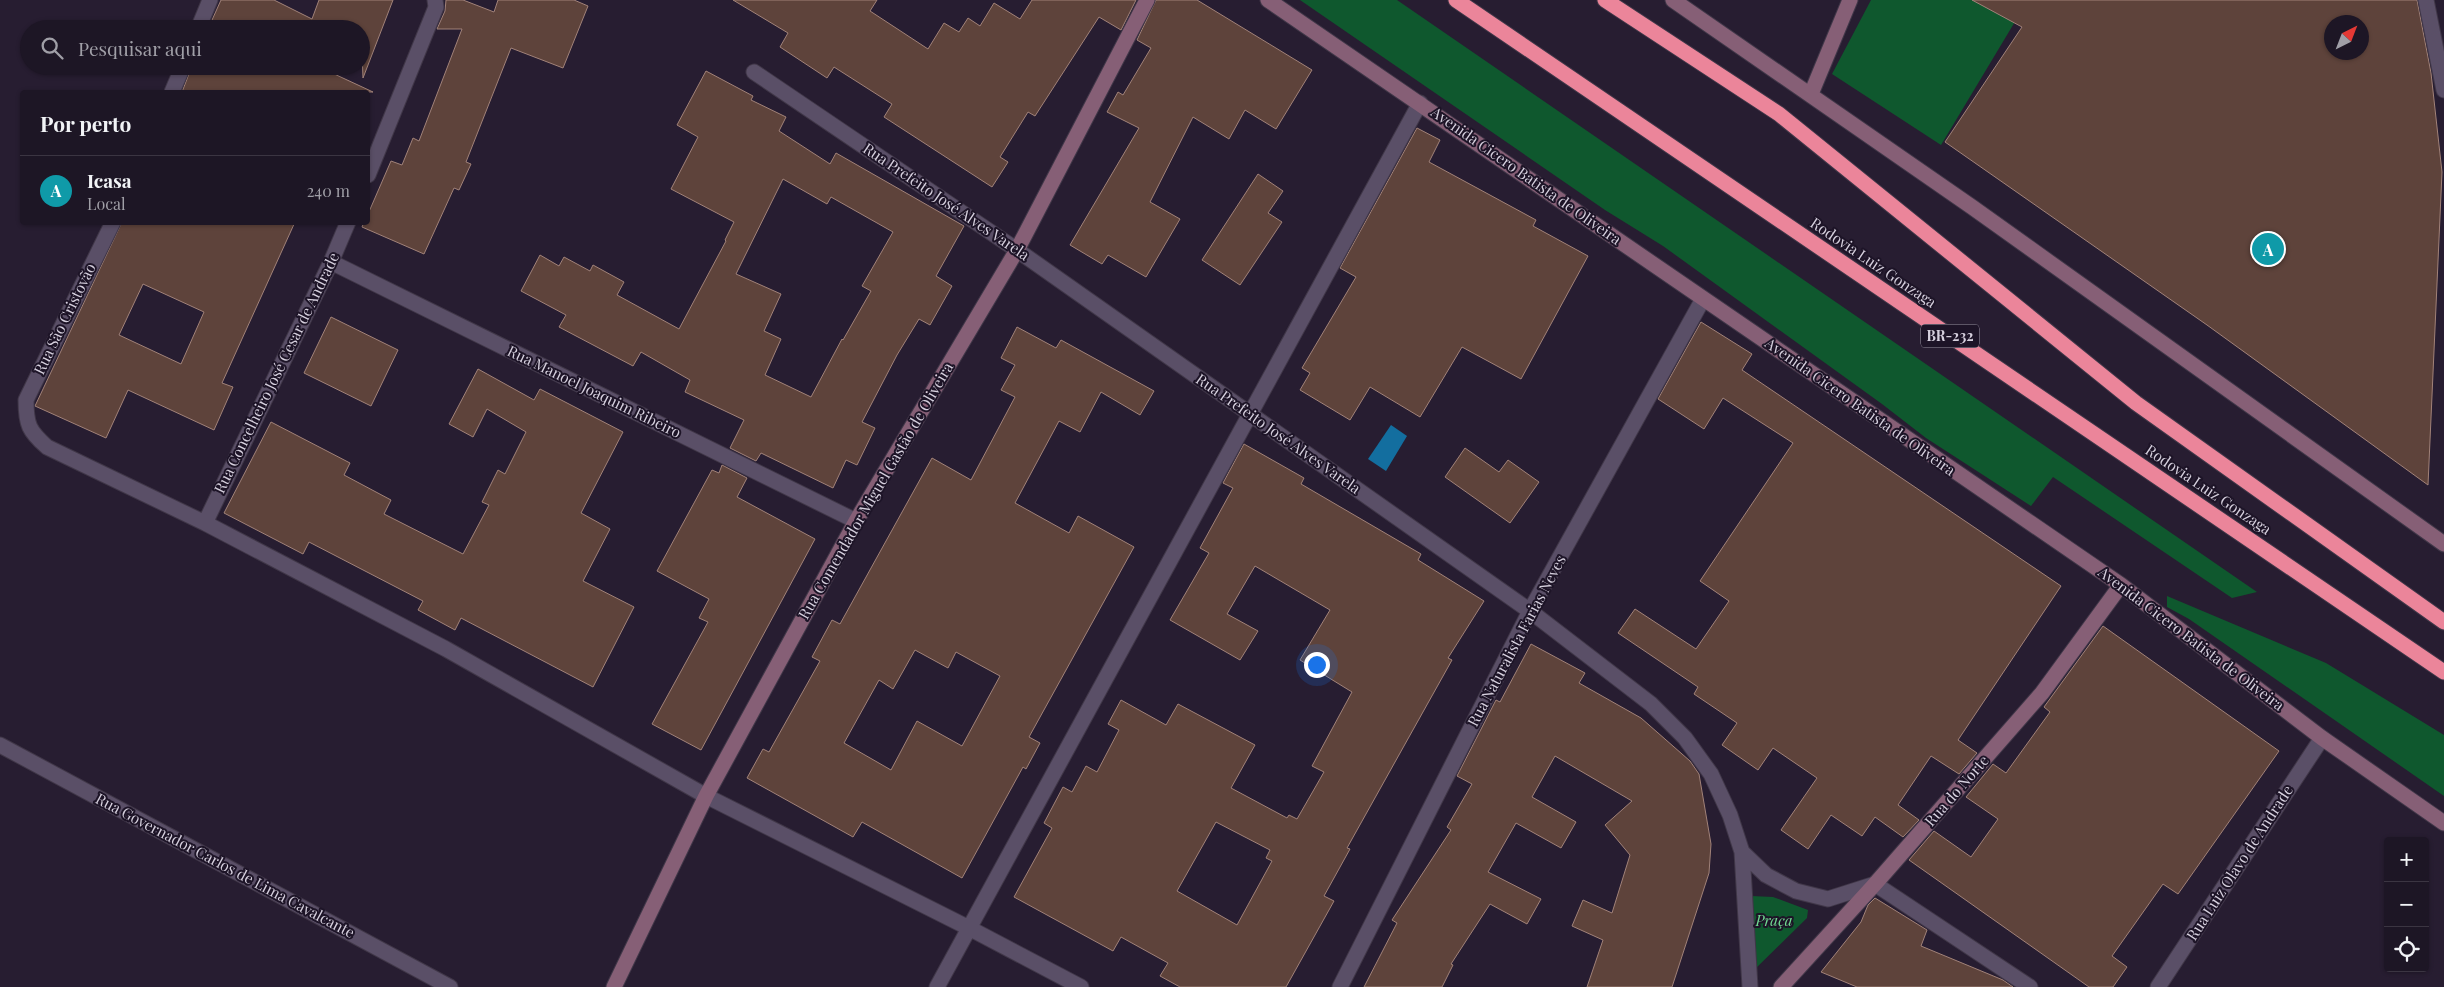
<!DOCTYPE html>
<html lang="pt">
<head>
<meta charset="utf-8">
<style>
	:root { --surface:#1d1625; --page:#251f2d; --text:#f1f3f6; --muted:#a09fa7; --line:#3b3542; --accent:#58c9e3 }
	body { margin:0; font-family:"Playfair Display",serif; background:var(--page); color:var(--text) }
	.controls { position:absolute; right:15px; bottom:15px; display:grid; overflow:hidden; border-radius:5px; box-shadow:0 1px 4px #0004 }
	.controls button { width:45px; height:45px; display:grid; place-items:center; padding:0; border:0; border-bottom:1px solid var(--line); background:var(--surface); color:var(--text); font:25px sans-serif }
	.compass { position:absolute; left:2324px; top:15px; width:45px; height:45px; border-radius:50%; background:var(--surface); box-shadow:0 1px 4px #0004; rotate:42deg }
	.you { position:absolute; left:1316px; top:664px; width:18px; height:18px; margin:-12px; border:4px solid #fff; border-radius:50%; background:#1a73e8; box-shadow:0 0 0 8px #1a73e833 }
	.badge { display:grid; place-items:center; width:32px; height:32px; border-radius:50%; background:var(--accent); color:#fff; font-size:16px; font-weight:700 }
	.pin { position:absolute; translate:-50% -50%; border:2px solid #fff; box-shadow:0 1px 5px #0006 }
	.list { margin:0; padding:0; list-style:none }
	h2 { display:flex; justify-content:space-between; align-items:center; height:65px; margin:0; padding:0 20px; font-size:21px }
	h2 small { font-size:16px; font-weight:400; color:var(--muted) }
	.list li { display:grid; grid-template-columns:32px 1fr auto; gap:15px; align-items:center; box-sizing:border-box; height:70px; padding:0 20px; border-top:1px solid var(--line) }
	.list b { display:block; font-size:19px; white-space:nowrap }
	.list p { margin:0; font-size:16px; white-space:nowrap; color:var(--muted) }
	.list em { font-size:16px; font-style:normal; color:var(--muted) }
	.icon { flex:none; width:28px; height:28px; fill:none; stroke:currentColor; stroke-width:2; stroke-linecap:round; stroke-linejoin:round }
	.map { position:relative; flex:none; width:2444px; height:987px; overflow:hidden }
	.search { position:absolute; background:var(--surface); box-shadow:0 1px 4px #0004; left:20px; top:20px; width:350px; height:55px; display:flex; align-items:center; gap:12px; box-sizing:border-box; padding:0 18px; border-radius:28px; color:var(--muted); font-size:19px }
	.panel { position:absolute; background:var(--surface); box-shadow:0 1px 4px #0004; left:20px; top:90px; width:350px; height:135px; border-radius:5px }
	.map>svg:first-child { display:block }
	.green { fill:#0f582e }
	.water { fill:#136e9f }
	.building { fill:#5e433b; stroke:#a18279; fill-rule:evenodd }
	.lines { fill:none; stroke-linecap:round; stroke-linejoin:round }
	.street-casing { stroke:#403748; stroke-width:17 }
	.secondary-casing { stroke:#403748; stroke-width:17 }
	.highway-casing { stroke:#403748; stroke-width:17 }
	.street { stroke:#5a4f67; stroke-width:15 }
	.secondary { stroke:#865f76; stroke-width:15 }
	.highway { stroke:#eb859a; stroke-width:15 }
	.labels { text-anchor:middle; stroke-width:4; stroke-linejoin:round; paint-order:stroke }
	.shield { fill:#1d1427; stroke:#9e98a7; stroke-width:1 }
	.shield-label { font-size:14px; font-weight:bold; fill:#d6d0de }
	.street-label { font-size:15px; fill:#d6d0de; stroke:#1d1427 }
	.park-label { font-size:15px; font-style:italic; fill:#71d992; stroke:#1d1427 }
</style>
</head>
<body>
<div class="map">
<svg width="2444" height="987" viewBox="0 0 2444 987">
	<rect width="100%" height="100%" fill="#271d31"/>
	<path class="green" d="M1300,0H1397L2257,592L2232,598L2053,477L2031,506L1926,438L1882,404L1663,246L1605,210Z
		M1871,0H2028L1941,145L1832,74Z
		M2167,596L2326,663L2444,735V796L2189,619L2167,607Z
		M1751,896L1773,897L1808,910L1807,918L1752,972Z"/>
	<path class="water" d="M1391,425L1407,436L1386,471L1368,459Z"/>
	<path class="building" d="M221,0H274L312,19L319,0H393L363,78L361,29H208Z
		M446,0H463L494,12L498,0H574L588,6L563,68L511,48L466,162L471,164L459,190L454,188L424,254L362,227L364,222H368V214L391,161L402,165L413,138L419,141L462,29H437L445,11Z
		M733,0H877L870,11L928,49L944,23L959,32L968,18L980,26L994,3L1020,19L1032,0H1136L1121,30L1099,17L1035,116L1028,112L1000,157L1008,162L992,187L884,117L892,104L834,67L827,78L780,47L788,33Z
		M1156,0H1197L1312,70L1276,129L1245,110L1229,139L1193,117L1150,202L1180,219L1146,277L1108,255L1102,264L1070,245L1139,128L1107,112L1118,92L1123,95L1151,48L1137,40Z
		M1972,0H2417L2431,73L2442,172L2428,485L2207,325L1945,142L2022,27ZM2332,22H2362V52H2332Z
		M192,66H317L373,92H182Z
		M706,71L753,96L751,100L786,117L779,131L830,164L836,153L964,226L936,276L952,286L930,325L919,319L897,355L862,422L875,428L857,465L846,460L833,488L761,453L756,461L730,448L744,420L685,392L690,380L641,352L633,366L559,327L566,315L521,291L540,255L559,266L564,257L590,271L593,265L624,282L617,295L679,329L726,241L725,240L734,222L671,189L698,137L677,125ZM783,179L827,204L831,197L893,232L862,286L871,291L843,340L842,339L811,397L765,375L781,339L764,331L781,294L736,274Z
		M1417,128L1440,140L1429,162L1536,220L1533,226L1588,256L1521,379L1462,347L1420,417L1370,387L1350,420L1300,390L1310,373L1302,368L1356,277L1340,268Z
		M1258,174L1283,191L1268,213L1282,222L1240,285L1202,260Z
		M122,222H295L222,383L233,387L214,430L128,390L106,438L35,406ZM143,284L204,312L181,364L119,335Z
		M331,317L398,350L371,406L304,373Z
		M1701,322L1752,354L1742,370L2061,586L1958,740L1977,753L1959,774L1931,756L1898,805L1919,820L1903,837L1875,817L1862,836L1831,815L1808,849L1781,830L1817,778L1773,748L1758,770L1722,745L1737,723L1694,694L1698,687L1618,633L1635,609L1696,649L1729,601L1700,581L1793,443L1723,398L1704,429L1658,399Z
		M1017,327L1056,348L1061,340L1154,391L1140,415L1101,392L1080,432L1059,421L1015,503L1069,533L1078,516L1134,547L1029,737L1040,743L1026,769L1023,767L962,878L862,822L853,837L747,778L763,749L769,752L820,661L812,657L832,620L840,624L932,458L971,480L1015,397L1001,390L1015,365L1001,358ZM915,650L948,668L956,652L1000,676L962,746L917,721L891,770L844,743L879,680L893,689Z
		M478,369L534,400L540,389L623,432L581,513L610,529L583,581L634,607L593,687L461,618L455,630L418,610L423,601L309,542L303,554L224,513L271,422L350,463L344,475L391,500L384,514L463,554L489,505L482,502L498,470L505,474L526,432L487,409L473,437L449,424Z
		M1244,444L1304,478L1301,484L1421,554L1418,560L1484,601L1448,658L1452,660L1347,848L1350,849L1324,896L1334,901L1286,987H1180L1160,976L1168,963L1121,937L1113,951L1014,897L1052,828L1044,823L1063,787L1072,792L1086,766L1097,772L1119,730L1108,724L1121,700L1166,725L1178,704L1255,745L1231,788L1287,818L1289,815L1297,819L1324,772L1312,766L1352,692L1300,660L1330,610L1255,566L1227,614L1258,631L1240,660L1170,620L1209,553L1200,548L1233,488L1223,483ZM1216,822L1270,850L1266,858L1272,861L1237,925L1177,891Z
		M1465,448L1499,472L1508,460L1539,482L1510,523L1445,477Z
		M722,465L747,478L737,497L815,539L701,750L652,724L708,622L699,618L709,599L657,571L712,470L719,473Z
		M2103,626L2279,751L2178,894L2163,884L2112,956L2127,967L2113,987H2089L1909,860L1934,831L1971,857L1998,819L1966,797L1993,764L2006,773L2050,712L2044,707Z
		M1531,644L1585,673L1579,683L1641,718L1690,761L1699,774L1711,844L1709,873L1672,987H1587L1603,940L1572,926L1583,900L1612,913L1630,855L1605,825L1632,801L1555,756L1532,797L1576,822L1561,848L1516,823L1488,872L1541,899L1527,924L1490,904L1451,964L1453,965L1442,987H1364L1397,923L1392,920L1451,830L1447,827L1472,784L1457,776L1496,700L1500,702Z
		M1875,898L1927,930L1921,946L2003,980L2013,987H1857L1821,972L1861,922L1868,905Z"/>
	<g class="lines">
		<g class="street-casing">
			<path id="street" d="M2426,0L2444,90
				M198,29L210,0
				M754,72L1017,250L1530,611L1651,704L1685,738L1711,774L1730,815L1742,852L1750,987
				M172,92L183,66
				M368,175L436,7L435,0
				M113,222L26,400C26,425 29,431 47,447L205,523L446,649L706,796L969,928L1081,987
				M331,262L856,521
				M205,523L331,262L348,222
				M0,745L450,987
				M1742,852L1766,875L1796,891L1828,899L1875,884L2030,987
				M937,987L1420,103
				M1340,987L1530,611L1703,299
				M2158,987L2322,738"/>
		</g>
		<g class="secondary-casing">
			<path id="secondary" d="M1268,0L2121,585L2322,738L2444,823
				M1673,0L1972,207L2444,544
				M1811,94L1850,0
				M614,987L706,796L856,521L1017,250L1147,0
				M1781,987L1875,884L2042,693L2121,585"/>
		</g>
		<g class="highway-casing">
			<path id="highway" d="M1456,0L2444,672
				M1605,0L1779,114L2136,403L2444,622"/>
		</g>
		<use href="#street" class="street"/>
		<use href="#secondary" class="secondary"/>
		<use href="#highway" class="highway"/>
	</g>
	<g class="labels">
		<rect class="shield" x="1921" y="324.5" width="58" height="23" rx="4"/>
		<g class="shield-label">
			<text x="1950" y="341">BR-232</text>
		</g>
		<g class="street-label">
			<text transform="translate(1526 176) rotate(35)" y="5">Avenida Cicero Batista de Oliveira</text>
			<text transform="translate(946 202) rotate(34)" y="5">Rua Prefeito José Alves Varela</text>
			<text transform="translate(1873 263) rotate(34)" y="5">Rodovia Luiz Gonzaga</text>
			<text transform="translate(65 319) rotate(-64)" y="5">Rua São Cristovão</text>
			<text transform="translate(277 373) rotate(-64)" y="5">Rua Concelheiro José Cesar de Andrade</text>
			<text transform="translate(594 392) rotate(26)" y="5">Rua Manoel Joaquim Ribeiro</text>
			<text transform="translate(1860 407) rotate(35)" y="5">Avenida Cicero Batista de Oliveira</text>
			<text transform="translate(1278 434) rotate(35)" y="5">Rua Prefeito José Alves Varela</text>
			<text transform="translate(2208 490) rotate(34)" y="5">Rodovia Luiz Gonzaga</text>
			<text transform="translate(876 491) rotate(-60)" y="5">Rua Comendador Miguel Gastão de Oliveira</text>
			<text transform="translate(2191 639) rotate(37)" y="5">Avenida Cicero Batista de Oliveira</text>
			<text transform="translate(1517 641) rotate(-62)" y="5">Rua Naturalista Farias Neves</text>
			<text transform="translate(1957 791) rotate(-49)" y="5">Rua do Norte</text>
			<text transform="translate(2240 863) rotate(-57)" y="5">Rua Luiz Olavo de Andrade</text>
			<text transform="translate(225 866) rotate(28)" y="5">Rua Governador Carlos de Lima Cavalcante</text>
		</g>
		<g class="park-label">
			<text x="1774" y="926">Praça</text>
		</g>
	</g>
</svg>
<div class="controls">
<button>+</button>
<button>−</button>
<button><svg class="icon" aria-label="locate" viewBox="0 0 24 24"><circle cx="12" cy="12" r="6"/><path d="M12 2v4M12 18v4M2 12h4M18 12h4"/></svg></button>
</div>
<svg class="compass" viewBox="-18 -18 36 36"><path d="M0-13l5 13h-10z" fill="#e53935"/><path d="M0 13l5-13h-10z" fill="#a09fa7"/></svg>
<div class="you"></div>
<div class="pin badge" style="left:2268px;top:249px;background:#0f9aa8">A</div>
<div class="search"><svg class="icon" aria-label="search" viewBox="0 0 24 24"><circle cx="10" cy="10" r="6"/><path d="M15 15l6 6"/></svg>Pesquisar aqui</div>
<section class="panel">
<h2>Por perto<small></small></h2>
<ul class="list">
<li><span class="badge" style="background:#0f9aa8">A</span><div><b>Icasa</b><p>Local</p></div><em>240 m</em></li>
</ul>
</section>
</div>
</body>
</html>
